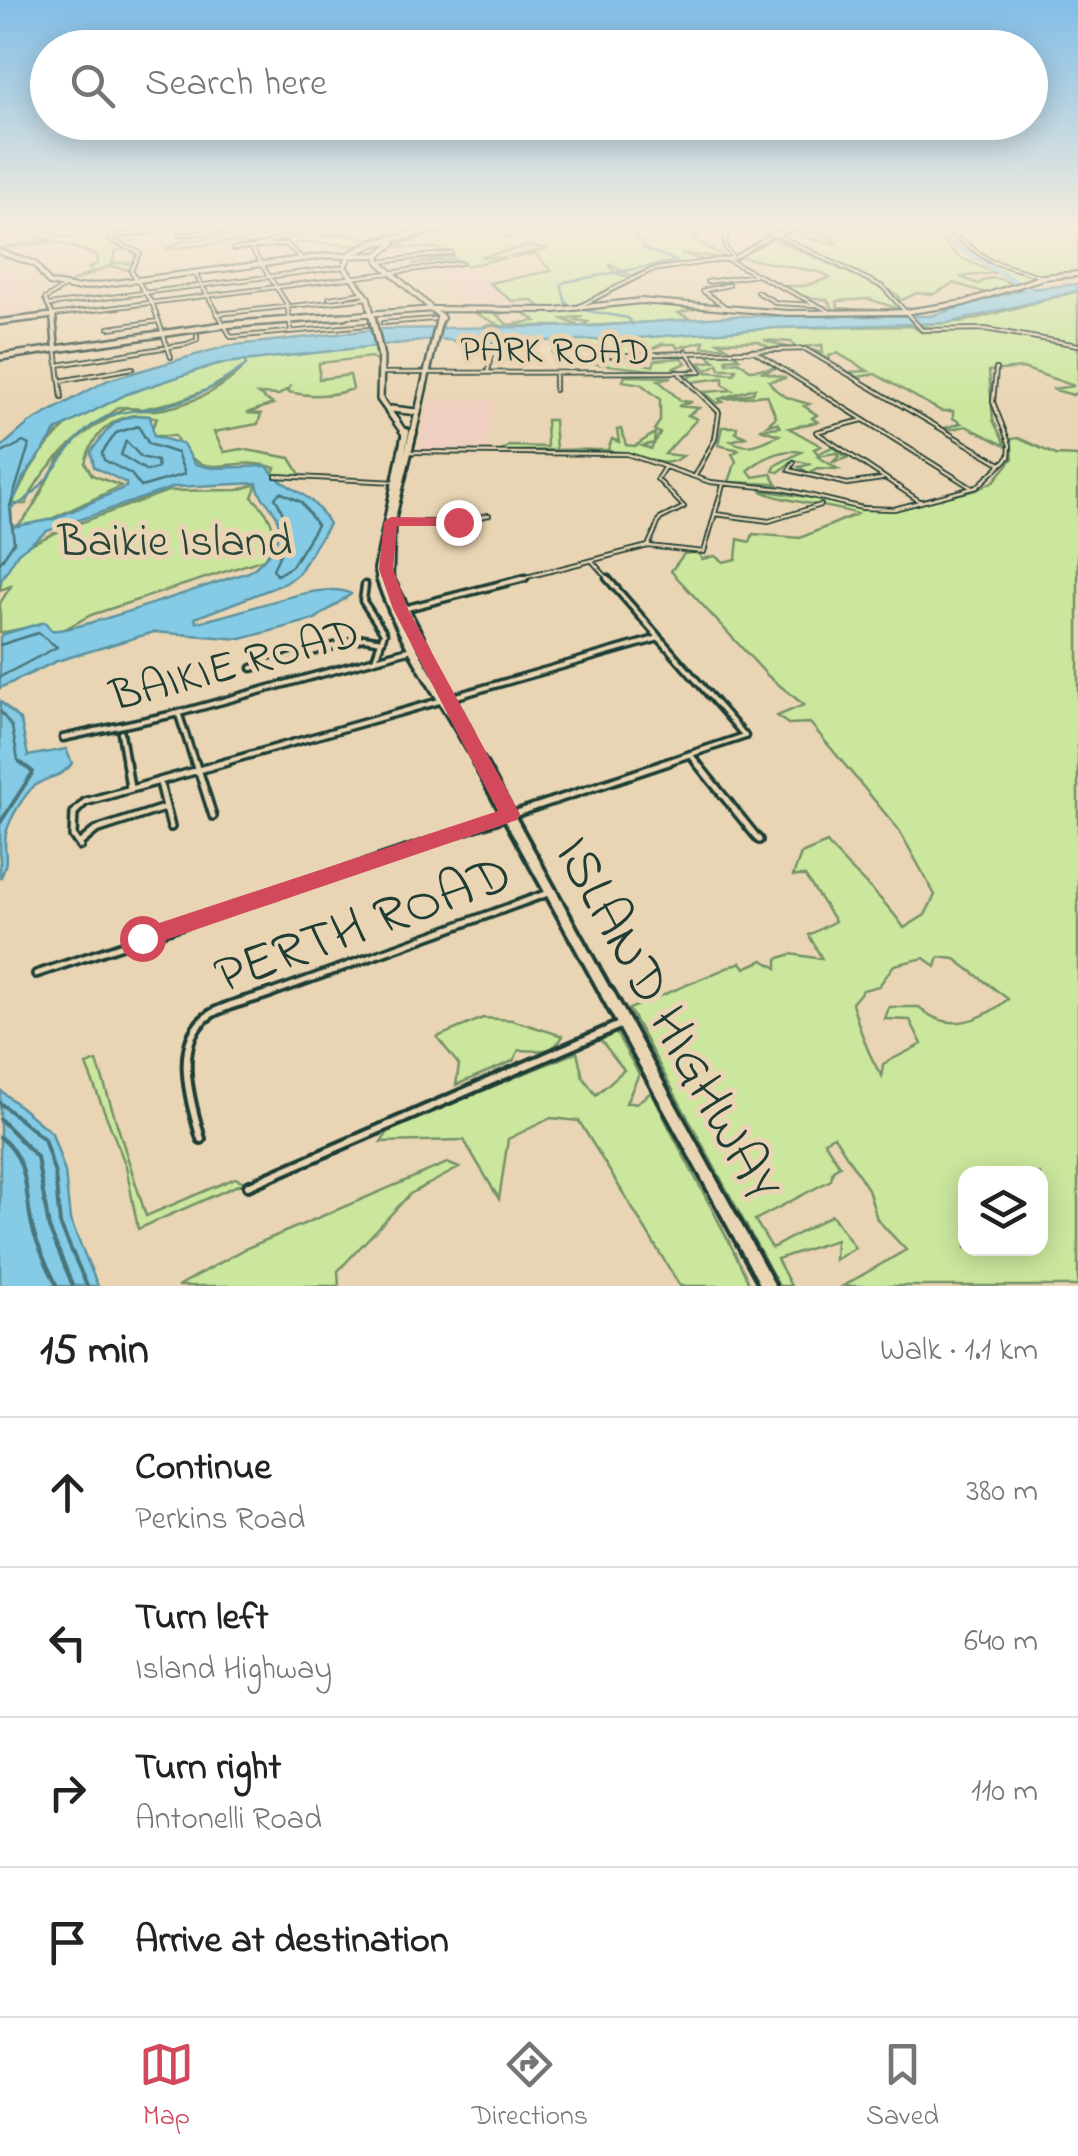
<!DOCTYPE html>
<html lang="en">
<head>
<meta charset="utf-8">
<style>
	:root { --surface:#fff; --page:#f6f6f6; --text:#222; --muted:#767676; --line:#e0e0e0; --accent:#d1495b }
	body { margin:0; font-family:"Indie Flower",sans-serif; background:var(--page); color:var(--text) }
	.controls { position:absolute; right:30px; bottom:30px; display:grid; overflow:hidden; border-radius:20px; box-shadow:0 5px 25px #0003 }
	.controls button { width:90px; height:90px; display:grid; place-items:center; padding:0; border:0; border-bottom:2px solid var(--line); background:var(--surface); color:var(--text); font:50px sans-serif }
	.stop { position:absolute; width:30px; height:30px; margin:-22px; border:8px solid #d1495b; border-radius:50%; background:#fff }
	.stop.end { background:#d1495b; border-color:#fff; box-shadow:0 2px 10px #0008 }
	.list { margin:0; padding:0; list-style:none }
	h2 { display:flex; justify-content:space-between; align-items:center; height:130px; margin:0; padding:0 40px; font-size:42px }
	h2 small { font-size:32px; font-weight:400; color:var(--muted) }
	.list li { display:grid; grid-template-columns:65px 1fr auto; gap:30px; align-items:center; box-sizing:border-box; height:150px; padding:0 40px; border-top:2px solid var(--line) }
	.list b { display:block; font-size:38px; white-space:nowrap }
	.list p { margin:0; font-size:32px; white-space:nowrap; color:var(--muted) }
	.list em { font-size:32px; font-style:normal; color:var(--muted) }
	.icon { flex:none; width:55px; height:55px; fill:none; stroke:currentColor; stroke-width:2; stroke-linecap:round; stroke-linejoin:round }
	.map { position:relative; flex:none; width:1078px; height:1286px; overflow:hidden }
	.search { position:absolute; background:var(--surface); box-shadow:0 5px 25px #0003; left:30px; right:30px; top:30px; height:110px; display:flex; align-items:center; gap:25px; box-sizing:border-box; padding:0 35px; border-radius:55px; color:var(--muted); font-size:38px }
	.sheet { height:730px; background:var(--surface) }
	nav { display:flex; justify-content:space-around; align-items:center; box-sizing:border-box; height:140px; border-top:2px solid var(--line); background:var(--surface); font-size:28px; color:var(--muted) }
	nav a { display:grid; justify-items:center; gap:5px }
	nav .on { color:var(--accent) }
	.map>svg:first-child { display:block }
	.built { fill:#eecfc0 }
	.green { fill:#cbe79d; stroke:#759268; stroke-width:2.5; fill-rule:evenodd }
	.water { fill:#85cbe6; stroke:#5c929f; stroke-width:2.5 }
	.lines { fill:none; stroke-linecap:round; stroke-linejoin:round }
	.shore-far1 { stroke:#48767b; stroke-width:2.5 }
	.shore { stroke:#48767b; stroke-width:4 }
	.stream { stroke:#5c929f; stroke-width:2.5 }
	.river { stroke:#85cbe6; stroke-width:5 }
	.minor-far3-casing { stroke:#1f3d34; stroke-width:6 }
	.minor-far2-casing { stroke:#1f3d34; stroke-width:11 }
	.minor-far1-casing { stroke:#1f3d34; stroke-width:12 }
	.minor-casing { stroke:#1f3d34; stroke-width:14 }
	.tertiary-far1-casing { stroke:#1f3d34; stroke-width:6 }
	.tertiary-casing { stroke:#1f3d34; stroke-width:9 }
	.secondary-casing { stroke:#1f3d34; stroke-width:8 }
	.primary-far5-casing { stroke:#1f3d34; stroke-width:8 }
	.primary-far4-casing { stroke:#1f3d34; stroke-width:10 }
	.primary-far3-casing { stroke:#1f3d34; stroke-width:12 }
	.primary-far2-casing { stroke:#1f3d34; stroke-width:15 }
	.primary-far1-casing { stroke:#1f3d34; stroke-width:18 }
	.primary-casing { stroke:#1f3d34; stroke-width:20 }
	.trunk-casing { stroke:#1f3d34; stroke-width:9 }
	.minor-far3 { stroke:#e9d5b3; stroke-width:2.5 }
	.minor-far2 { stroke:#e9d5b3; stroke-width:4 }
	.minor-far1 { stroke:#e9d5b3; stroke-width:5 }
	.minor { stroke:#e9d5b3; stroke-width:6 }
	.tertiary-far1 { stroke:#e9d5b3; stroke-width:2.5 }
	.tertiary { stroke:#e9d5b3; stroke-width:4 }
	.secondary { stroke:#e9d5b3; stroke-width:4 }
	.primary-far5 { stroke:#e9d5b3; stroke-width:4 }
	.primary-far4 { stroke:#e9d5b3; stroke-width:5 }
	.primary-far3 { stroke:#e9d5b3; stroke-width:6 }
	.primary-far2 { stroke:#e9d5b3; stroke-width:8 }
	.primary-far1 { stroke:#e9d5b3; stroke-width:10 }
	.primary { stroke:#e9d5b3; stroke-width:12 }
	.trunk { stroke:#e9d5b3; stroke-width:5 }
	.route { fill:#d1495b }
	.labels { text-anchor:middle; stroke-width:10; stroke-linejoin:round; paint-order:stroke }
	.far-street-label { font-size:38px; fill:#1f3d34; stroke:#e9d5b3 }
	.park-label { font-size:45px; fill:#284639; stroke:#e9d5b3 }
	.street-label { font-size:45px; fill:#1f3d34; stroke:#e9d5b3 }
	.near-street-label { font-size:55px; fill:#1f3d34; stroke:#e9d5b3 }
</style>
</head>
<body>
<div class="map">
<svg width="1078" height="1286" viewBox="0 0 1078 1286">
	<rect width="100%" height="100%" fill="#e9d5b3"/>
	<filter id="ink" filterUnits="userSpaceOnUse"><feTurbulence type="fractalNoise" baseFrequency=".01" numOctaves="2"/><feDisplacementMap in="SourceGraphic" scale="20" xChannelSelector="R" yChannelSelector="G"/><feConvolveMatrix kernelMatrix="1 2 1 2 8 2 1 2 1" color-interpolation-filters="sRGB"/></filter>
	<g filter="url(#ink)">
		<path class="built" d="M61,240L93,248L104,256L40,264L0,251V247Z
			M466,264L518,307L471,306L435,275L467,270L462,265Z
			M19,267L23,317L0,320V269Z
			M430,400H494L487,449H418Z"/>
		<path class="green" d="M0,225H72L43,232L67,237L93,234L130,248L116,251L112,263H133L130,270L110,266L67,284L93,271L89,268L98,263L97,255L56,242L0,248L50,240Z
			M315,225H351L319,237L344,233L369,239L421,225H453L358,246L312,242L255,247L238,241L166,249L185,240L222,238L226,233L246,239Z
			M466,225L511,228L494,232L507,238L542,235L546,225H691L709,230L692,238L728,259L681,253L708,262L651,269L632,276L609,264L615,273L632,278L583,304L623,301L699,308L678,313L693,320L583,326L588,322L575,320L583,316L563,319L578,326H483L497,324L473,312L516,311L496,314L508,325L536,321L521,311L570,307L542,308L531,300L512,301L489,283L551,271L536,254L510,257L547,249L529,246L480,257L506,258L466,266L456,259L412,264L452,256L438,248L391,247Z
			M819,225H1078V274L1044,275L1017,283L924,226L960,257L993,273L960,277L979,284C990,275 1000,278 1012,284L986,293L954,283L934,294L917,293L900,301L898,295L776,235L797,231L812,240L837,243L823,233L804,232Z
			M772,238L881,287L902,310L869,299L837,301L838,308L852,309L835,311L827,300L809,297L814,303L782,286H804L830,278L823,273L739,257Z
			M1078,291V344L1062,341L1078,346V391L1073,395L1052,389L1074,386L1023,368L989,371L993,420L1006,446L966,426L948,430L945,428L961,423L953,418V411H941L875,374L858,377L849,372L868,371L837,353L829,356L830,361L811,350L823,353L822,345L796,348L791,342L764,340L790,348H771L757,341L718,342L727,347H702L704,341L677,348L675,344H662L643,353H680L627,360L653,366L655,360L682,358L686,363L674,368L683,372L696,367L698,370L678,373L589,363L582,361L606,357L581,351L573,361L560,362L552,354L555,346L574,340L775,328L912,326L921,332L948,331H952L917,325L967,321Z
			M374,344L378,363L371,357L319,363V379L350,375L353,389C333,396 309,397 288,392L290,387L279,395L258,394L273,404L247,413L261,414L258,424L214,432L224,452L241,449L290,458L303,479L271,477L275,468C231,452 203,489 175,436H153L151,430L157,418C122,407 93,430 85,463L92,475L121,486L43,523L17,526C38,508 44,480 62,455C77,433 105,422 126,407C160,419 218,395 242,369L217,386L178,401L142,409L119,407C82,437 44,459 26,504H12C27,471 47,440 75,418C148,363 286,354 374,344Z
			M709,353L735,354L739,358L726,359L727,363L738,361L750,370L776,368L763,372L786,378L769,381C777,396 793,400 809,404L804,406L817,415L812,418L818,422L789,428L821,446L814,449L818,454L832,447L847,458L833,462L839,456L836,453L817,456L838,469L817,468L809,473L799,467L811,464L793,460L779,472L773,471L776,465L801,452C783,448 762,458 748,470L753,477L771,474L777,484L729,482L736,461L732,454L739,450L718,445L722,427H737L736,433L746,437L731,441C750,451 761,443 779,435L760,429L780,427L777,423L767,425L776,417L767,395L724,399L753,393L755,388L719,399L723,402L717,403L704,392L732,390L723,384V378L692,382L687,377L706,372L734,374L736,369H720L718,364L706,370L699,363L715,361L706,354Z
			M625,376L671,377L658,380L681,401L692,402L678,406L699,408L688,415L697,419L665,454L683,456C664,469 655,460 634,455C594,445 543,452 501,451L509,446L547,447L546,420H554L556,450H608L612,439L619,442L617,430L621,429L626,445L635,446L655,433L654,443L642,446L651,449L660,433L654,430L660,421V399L641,384L623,381Z
			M1018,438L1056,455L1078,456V1286H843L906,1250L877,1219L868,1189L834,1136L824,1141L840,1166L833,1170L831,1180L755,1220L772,1248L832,1215L855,1248L835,1260L836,1240L777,1259L791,1286H779L629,1009L741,962L745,968L763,960L777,968V959L791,954L822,959L809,935L835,921L805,876H793L801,854L827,843C851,873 883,896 904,928L925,915L935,895L899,830L810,723L788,724L777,716L804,705L768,676L671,571L684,554L697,552L702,559L715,556L723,562L736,559L738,539L750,542L753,534L800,538L857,514C831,505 776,501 760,490L891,510L976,490L994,481L1013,458L1011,439ZM939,957L955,959L1008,999C981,1021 948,1034 919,1007H889L885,1019L910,1020L922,1044L883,1064L882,1076C868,1056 859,1027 852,1003L863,990L879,986L894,965L924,958L936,967ZM966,1174H1040V1248H966Z
			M257,484L252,497C272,516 282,534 264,559L91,615L54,635L43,624L0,633V603L11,586L0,590L2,574L22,548L66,528L168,491L238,490Z
			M483,1018L512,1020L563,1036C553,1054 537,1051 519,1050L513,1061L456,1085L459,1065L437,1037Z
			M616,1033L639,1074L626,1103H636L652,1092C682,1159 721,1219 750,1286H680L579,1121L551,1118L508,1139L499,1199L464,1140L381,1142L391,1128L577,1052L583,1077L596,1095L624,1070L599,1038Z
			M97,1061L146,1216L235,1178L245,1182L138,1229L126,1166L86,1065Z
			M447,1163L459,1168L410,1194L338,1271L339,1286H178L247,1248Z"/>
		<path class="water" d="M1078,284V291L948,323L775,328L624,339L471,343L439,339L217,364L127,394L57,430L23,478L11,508L12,527L54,519L126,487V483L94,467L91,452C107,428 119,412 150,416L154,436L183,444L195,464L211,468L267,466C285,493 308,486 329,524L299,573L286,583L195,618L196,622C232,618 325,577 351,594L315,619L241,639L154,632L57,661L0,688V637L4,634L45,622L51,630C68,635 218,581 249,572C265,561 284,540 277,517C272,504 259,500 257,483L174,487L47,531L18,553L0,582V448L29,423L108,380L227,346L381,329L597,326L735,316H930L1019,290Z
			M0,701L21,721L28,756L66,749L72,763C62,779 43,776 31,789C21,800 5,826 5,841C5,858 9,861 0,879Z
			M0,1090L52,1133L65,1172L70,1220L98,1286H0Z"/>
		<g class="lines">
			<path class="shore-far1" d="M138,426L149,444L177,453L185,474L141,487L131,474L104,460L102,453L116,433Z
				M126,441L141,457L157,461L158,468L147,471L121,455Z
				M0,454L23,442L29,445L10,506L14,542L0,563
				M280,492L301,502L317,525L292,566L277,575L273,569C286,544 292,523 275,498Z
				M0,645L38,633L57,647L0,677
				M0,711L12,727L18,760L23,764"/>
			<path class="shore" d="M0,823L33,772L20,762
				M0,1103L44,1139L55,1174L60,1224L87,1286
				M0,1119L37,1157L49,1228L73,1286
				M0,1137C33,1163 23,1197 34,1233C40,1252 49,1269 57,1286"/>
			<path class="stream" d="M626,225L644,247
				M573,306L566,304L561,284L565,282L677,261L644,249
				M583,310L628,318L633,325
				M11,508C51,490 62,445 97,422C117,409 141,412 164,406C195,399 221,383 246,365L244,360"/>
			<path class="river" d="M923,225L1035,294"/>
			<g class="minor-far3-casing">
				<path id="minor-far3" d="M371,225H379
					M714,225L726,234L725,247L732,256
					M757,225L883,287L922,330L985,329L1078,345
					M939,225L990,261L1043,277
					M179,235L287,225
					M109,237L167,230
					M233,249L286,244L301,258
					M726,259L829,311
					M379,262L451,253
					M195,273L231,337L367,325
					M389,273L461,263
					M707,282L756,275
					M705,290L729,285
					M703,291L727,308
					M757,292L777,303L814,305
					M329,298L364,293
					M49,305L344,267
					M153,305L171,357
					M580,306L651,270L734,258L772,235L809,225
					M217,314L368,298
					M383,323L434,319
					M109,328L159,321
					M291,330L287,304L251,248L325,225
					M56,349L62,398
					M752,350L972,488
					M602,356L805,349L1001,464
					M58,365L187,344L197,340V335
					M488,371L493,346
					M381,373L701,372L686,351
					M555,374V390
					M680,374L719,412L715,439L695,476
					M60,381L133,368
					M863,420L816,432L921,502
					M409,452L627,454L710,482L783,489L862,508L894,509L977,487L1009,457L1010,445L993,402L996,369
					M794,462L789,470L847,484L882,479
					M276,476L396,482
					M715,514L769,521L821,505
					M391,522H456L489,515
					M648,546L660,519L684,507L657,479L664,468
					M592,561L609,580
					M515,580L648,546L704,552L723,485"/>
			</g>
			<g class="minor-far2-casing">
				<path id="minor-far2" d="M607,578L745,736L661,764
					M365,585L363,601L384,633L375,659
					M407,608L525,578
					M252,668L364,638L382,641
					M453,697L659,638
					M179,715L195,764
					M121,733L126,764
					M63,738L179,713L412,649
					M690,754L698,764
					M218,764L443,700"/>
			</g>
			<g class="minor-far1-casing">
				<path id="minor-far1" d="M126,762L130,788
					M195,762L198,772
					M696,762L759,840
					M199,772L213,816
					M160,783L171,827
					M79,844L96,830L164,808
					M80,846L73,836L74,813L85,802L227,762
					M36,974L669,762
					M263,996L548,893"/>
			</g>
			<g class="minor-casing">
				<path id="minor" d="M201,1139C191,1104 170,1039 211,1014C227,1004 251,1000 270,993
					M248,1186L622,1024"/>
			</g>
			<g class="tertiary-far1-casing">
				<path id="tertiary-far1" d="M114,225L110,240L140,253L131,271L153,305
					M29,318L389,273
					M54,318L45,299L64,287"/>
			</g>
			<g class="tertiary-casing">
				<path id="tertiary" d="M53,316L56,349
					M0,322L49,316"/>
			</g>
			<g class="secondary-casing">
				<path id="secondary" d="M0,252L35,264L49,283L75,288L326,256L378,255"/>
			</g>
			<g class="primary-far5-casing">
				<path id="primary-far5" d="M350,254L344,267L368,298L372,318
					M378,255L379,262L442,318
					M311,318L434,309L555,310L641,301L787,313L905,312L964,303L1043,277L1078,274"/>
			</g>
			<g class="primary-far4-casing">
				<path id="primary-far4" d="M372,316L381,357L380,399
					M0,357L223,325L344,316
					M380,399L405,434
					M391,409L417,412
					M413,434L440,316"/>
			</g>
			<g class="primary-far3-casing">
				<path id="primary-far3" d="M382,580L378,569L406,432
					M389,580L391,522L413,432"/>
			</g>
			<g class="primary-far2-casing">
				<path id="primary-far2" d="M381,578C404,646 447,703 480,764
					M388,578L468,734L467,740"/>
			</g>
			<g class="primary-far1-casing">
				<path id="primary-far1" d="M479,762L608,996"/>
			</g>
			<g class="primary-casing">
				<path id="primary" d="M607,993L768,1286"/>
			</g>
			<g class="trunk-casing">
				<path id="trunk" d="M350,254L375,243L458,225
					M378,255L393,243"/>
			</g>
			<use href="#minor-far3" class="minor-far3"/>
			<use href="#minor-far2" class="minor-far2"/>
			<use href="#minor-far1" class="minor-far1"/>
			<use href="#minor" class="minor"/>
			<use href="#tertiary-far1" class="tertiary-far1"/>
			<use href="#tertiary" class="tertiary"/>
			<use href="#secondary" class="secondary"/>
			<use href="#primary-far5" class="primary-far5"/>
			<use href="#primary-far4" class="primary-far4"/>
			<use href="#primary-far3" class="primary-far3"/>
			<use href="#primary-far2" class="primary-far2"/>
			<use href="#primary-far1" class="primary-far1"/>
			<use href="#primary" class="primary"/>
			<use href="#trunk" class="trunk"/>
		</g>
	</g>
	<linearGradient id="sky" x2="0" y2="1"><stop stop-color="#80bde7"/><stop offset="0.56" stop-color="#f5ecdd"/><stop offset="1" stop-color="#f5ecdd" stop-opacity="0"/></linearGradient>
	<rect width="1078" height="405" fill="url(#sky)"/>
	<path class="route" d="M391,517L458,518L465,522L458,526H397L393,569L408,609L520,814L517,820L142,948L135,945V931L498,811L393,609L379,569L384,522Z"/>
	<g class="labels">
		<g class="far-street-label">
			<text transform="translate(555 349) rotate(1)" y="13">PARK ROAD</text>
		</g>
		<g class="park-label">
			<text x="175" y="555">Baikie Island</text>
		</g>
		<g class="street-label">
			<text transform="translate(234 662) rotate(-15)" y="16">BAIKIE ROAD</text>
		</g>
		<g class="near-street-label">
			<text transform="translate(362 922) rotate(-20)" y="19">PERTH ROAD</text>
			<text transform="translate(670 1018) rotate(61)" y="19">ISLAND HIGHWAY</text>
		</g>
	</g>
</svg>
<div class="controls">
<button><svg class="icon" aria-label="layers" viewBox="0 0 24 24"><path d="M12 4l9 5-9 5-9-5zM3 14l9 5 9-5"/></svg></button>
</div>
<div class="stop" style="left:142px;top:938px"></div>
<div class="stop end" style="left:458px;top:522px"></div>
<div class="search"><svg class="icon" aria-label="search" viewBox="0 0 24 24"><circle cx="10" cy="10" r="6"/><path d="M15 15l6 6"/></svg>Search here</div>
</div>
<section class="sheet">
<h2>15 min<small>Walk · 1.1 km</small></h2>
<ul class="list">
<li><svg class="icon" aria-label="ahead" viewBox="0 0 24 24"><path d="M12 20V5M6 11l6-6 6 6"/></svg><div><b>Continue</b><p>Perkins Road</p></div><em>380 m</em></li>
<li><svg class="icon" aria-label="left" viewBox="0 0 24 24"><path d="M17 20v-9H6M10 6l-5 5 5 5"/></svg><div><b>Turn left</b><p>Island Highway</p></div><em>640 m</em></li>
<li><svg class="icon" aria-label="right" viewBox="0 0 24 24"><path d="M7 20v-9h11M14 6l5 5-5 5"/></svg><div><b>Turn right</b><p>Antonelli Road</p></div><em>110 m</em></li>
<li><svg class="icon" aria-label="arrive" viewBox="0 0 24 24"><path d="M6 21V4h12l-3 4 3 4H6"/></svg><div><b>Arrive at destination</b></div></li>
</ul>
</section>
<nav>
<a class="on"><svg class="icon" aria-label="map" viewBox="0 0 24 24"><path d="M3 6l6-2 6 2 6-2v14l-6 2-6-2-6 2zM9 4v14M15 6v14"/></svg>Map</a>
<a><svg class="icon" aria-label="directions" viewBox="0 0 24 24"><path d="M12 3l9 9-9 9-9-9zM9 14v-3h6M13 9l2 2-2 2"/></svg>Directions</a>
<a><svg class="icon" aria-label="saved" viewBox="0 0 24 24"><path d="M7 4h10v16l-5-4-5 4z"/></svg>Saved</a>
</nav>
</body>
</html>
